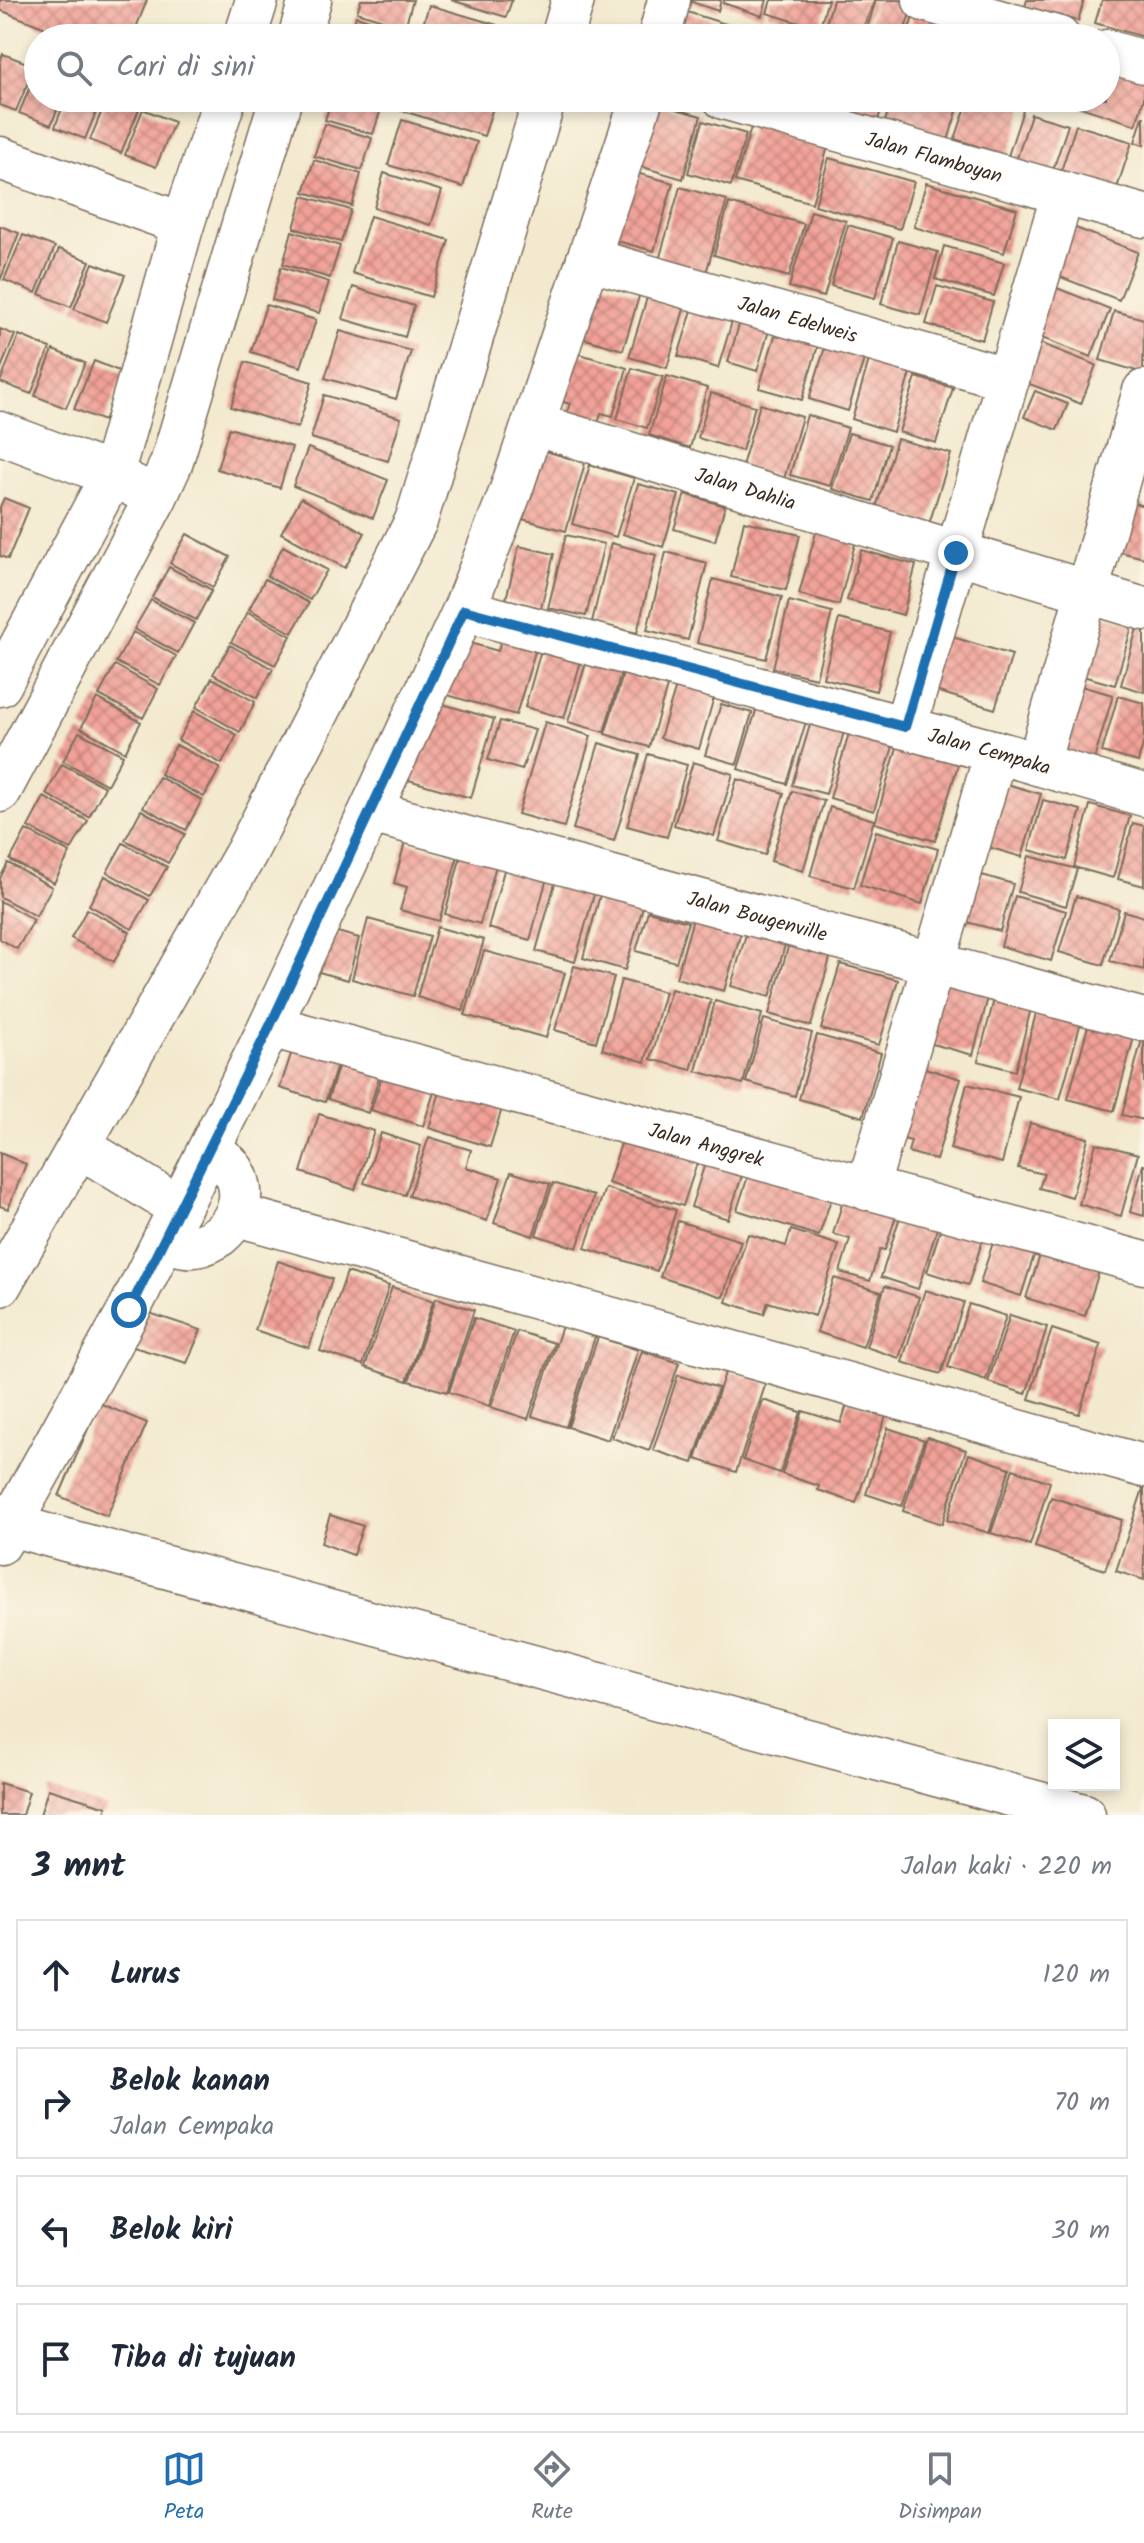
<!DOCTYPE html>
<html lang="id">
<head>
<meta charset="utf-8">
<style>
	:root { --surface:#fff; --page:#f6f6f7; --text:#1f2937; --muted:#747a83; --line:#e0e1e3; --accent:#1f6fb2 }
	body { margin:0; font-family:Kalam,sans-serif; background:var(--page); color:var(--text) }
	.controls { position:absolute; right:24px; bottom:24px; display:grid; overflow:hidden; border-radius:0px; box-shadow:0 4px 12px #0003 }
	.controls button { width:72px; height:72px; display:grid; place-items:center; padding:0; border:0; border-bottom:2px solid var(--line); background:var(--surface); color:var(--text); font:40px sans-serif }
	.stop { position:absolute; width:24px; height:24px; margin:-18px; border:6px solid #1f6fb2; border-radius:50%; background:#fff }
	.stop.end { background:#1f6fb2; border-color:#fff; box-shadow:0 2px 8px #0008 }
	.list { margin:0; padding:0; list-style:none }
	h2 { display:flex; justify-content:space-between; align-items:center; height:104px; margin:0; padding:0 32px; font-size:34px }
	h2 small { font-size:26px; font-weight:400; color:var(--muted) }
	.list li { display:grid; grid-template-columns:52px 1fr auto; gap:24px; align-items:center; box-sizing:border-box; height:112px; margin:0 16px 16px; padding:0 16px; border:2px solid var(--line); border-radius:0px }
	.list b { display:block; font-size:30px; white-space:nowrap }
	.list p { margin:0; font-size:26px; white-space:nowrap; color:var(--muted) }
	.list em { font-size:26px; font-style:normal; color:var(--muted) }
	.icon { flex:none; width:44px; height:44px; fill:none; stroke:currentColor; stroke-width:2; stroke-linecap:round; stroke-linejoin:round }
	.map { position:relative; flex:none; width:1144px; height:1815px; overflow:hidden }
	.search { position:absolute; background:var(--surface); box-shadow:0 4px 12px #0003; left:24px; right:24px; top:24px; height:88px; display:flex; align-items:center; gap:20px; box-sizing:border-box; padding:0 28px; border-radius:44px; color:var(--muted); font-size:30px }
	.sheet { height:616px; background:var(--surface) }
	nav { display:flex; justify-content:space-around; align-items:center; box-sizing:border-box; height:112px; border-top:2px solid var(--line); background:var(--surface); font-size:22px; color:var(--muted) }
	nav a { display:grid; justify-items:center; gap:4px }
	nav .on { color:var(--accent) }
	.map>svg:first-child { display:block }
	.building { fill:url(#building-cross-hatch) }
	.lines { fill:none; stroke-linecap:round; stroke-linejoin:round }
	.minor-casing { stroke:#7b6d5c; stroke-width:45 }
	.minor { stroke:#fff; stroke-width:42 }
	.route { stroke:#1f6fb2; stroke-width:10 }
	.labels { text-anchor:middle; stroke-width:8; stroke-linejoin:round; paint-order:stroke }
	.street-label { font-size:20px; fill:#3b2a1e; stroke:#fcf5e5 }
</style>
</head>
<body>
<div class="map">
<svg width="1144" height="1815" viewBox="0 0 1144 1815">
	<defs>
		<pattern id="building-cross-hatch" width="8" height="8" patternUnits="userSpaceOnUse" patternTransform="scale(2)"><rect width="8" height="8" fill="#f2a198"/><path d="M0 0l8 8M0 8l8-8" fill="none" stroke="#c5837b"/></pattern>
	</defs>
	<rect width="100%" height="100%" fill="#fcf5e5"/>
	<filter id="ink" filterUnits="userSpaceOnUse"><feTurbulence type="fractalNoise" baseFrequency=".0125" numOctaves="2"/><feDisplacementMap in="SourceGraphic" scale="16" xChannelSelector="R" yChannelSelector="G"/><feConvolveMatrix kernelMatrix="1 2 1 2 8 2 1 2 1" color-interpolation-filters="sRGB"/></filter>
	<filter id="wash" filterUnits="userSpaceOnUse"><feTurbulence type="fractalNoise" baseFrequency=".006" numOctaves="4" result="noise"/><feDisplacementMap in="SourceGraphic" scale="32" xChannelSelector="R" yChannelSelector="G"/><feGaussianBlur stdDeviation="1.8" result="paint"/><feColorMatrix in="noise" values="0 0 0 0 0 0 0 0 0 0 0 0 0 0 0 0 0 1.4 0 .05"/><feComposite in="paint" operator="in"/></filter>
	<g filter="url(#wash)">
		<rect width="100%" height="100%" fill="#f3e9cf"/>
		<g id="blocks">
			<path class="building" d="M0,0H147L132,38H71L0,10Z
				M361,0H413L405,27L357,12Z
				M451,0H512L506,17Z
				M686,0H721L718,11Z
				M724,0H767L762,16L723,3Z
				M771,0H828L819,29L767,13Z
				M833,0H875L859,37L825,27Z
				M876,0H900L913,4L902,38H864Z
				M1027,0H1084L1078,21L1025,6Z
				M1102,0H1144V37L1095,23Z
				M429,5L497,25L493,38H419Z
				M674,8L758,34L757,38H665Z
				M916,8L980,28L977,38H906Z
				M356,16L404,31L402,38H350Z
				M763,28L791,37V38H760Z
				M3,54L35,66L16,111L0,105V61Z
				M1106,65L1144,77V98L1136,125L1074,105L1077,98H1106Z
				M38,68V98H62L51,125L19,113Z
				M66,98H102L85,139L55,127Z
				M107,98H116L140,107L121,153L90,140Z
				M332,98H368L383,103L373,134L325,120Z
				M404,98H496L484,136L400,110Z
				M815,98H836L834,105Z
				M842,98H885L875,129L837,117Z
				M892,98H961L946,147L883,128Z
				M969,98H997L1024,107L1008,156L955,139Z
				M647,101L701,116L683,179L629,163Z
				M143,109L174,122L156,167L125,155Z
				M1031,114L1068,125L1052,173L1016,161Z
				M1143,117H1144V145L1135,142Z
				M402,120L477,142L463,187L388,165Z
				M703,121L746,134L731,186L688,173Z
				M753,121L829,143L812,203L735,181Z
				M325,124L372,138L362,170L314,156Z
				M1076,125L1132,142L1116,191L1060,174Z
				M829,158L914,182L900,229L815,205Z
				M314,160L361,174L352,206L304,192Z
				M625,170L673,183L654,251L606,238Z
				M384,173L442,191L431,225L374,208Z
				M926,183L1017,209L1004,253L914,227Z
				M680,187L727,200L706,273L659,260Z
				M303,196L351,210L341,242L294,228Z
				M729,203L804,224L789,277L714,255Z
				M811,211L846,221L824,297L789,287Z
				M370,216L449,240L431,297L352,273Z
				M848,225L893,238L875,298L831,286Z
				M1068,225L1138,252L1119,300L1050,273Z
				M0,226L19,233L0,281Z
				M292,231L340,246L330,278L283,264Z
				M23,235L55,247L36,293L4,280Z
				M898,241L938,252L920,315L881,304Z
				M944,246L1004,263L994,296L935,279Z
				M59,249L90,261L71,307L39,294Z
				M93,263L125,275L106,322L74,309Z
				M281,267L329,282L319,313L272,300Z
				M589,278L640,293L623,350L572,335Z
				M937,286L993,302L982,340L926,324Z
				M1052,286L1110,309L1091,357L1034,335Z
				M353,287L414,306L405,337L343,319Z
				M649,291L686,302L667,368L629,357Z
				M694,304L734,315L718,368L678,356Z
				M266,305L316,320L301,367L251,352Z
				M1114,311L1144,319L1143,373L1100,360Z
				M741,318L770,327L757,371L728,362Z
				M0,329L15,335L0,370Z
				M777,329L819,342L802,400L759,388Z
				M340,331L411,351L396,399L325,378Z
				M19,335L50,348L31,394L0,382Z
				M1037,342L1096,365L1081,404L1022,381Z
				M826,344L865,356L848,411L809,399Z
				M563,349L627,368L613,416L601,413L598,424L566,414L570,404L548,397Z
				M53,350L85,363L66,408L35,396Z
				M869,360L910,373L893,432L852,419Z
				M94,361L124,373L104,421L74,409Z
				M245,362L312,382L298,428L231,407Z
				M632,368L663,377L647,428L617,419Z
				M667,376L707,388L690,448L649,435Z
				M916,377L953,388L936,443L899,432Z
				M1035,391L1068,404L1057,430L1024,417Z
				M711,393L755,406L742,451L698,438Z
				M324,395L401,418L388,461L311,438Z
				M760,404L802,417L784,479L742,466Z
				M807,415L848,428L830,486L790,475Z
				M229,428L292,447L280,488L217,469Z
				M849,433L889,445L873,501L832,489Z
				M897,439L951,454L929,524L876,508Z
				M529,446L585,463L566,531L508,515Z
				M308,448L388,480L373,518L293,486Z
				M590,465L634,478L616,537L572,524Z
				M638,484L679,495L663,547L623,534Z
				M685,494L725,506L715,541L674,529Z
				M4,498L29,508L8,559L0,556V507Z
				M301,498L365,533L345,568L281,533Z
				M1126,501L1144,506V558L1112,550Z
				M744,521L800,535L786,590L731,577Z
				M818,525L857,536L839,605L799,594Z
				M187,534L230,557L213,587L170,563Z
				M566,535L604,544L586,616L548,608Z
				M611,543L656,555L637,633L592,622Z
				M283,546L327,570L310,600L267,576Z
				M519,546L554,554L541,608L506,599Z
				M861,550L916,565L903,615L847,600Z
				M666,552L707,563L688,640L647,630Z
				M169,567L212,590L196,620L152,597Z
				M265,579L309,603L292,633L249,609Z
				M713,579L782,597L766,659L697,643Z
				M151,600L194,623L178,653L134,629Z
				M789,601L832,612L816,678L773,668Z
				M248,612L291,636L275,665L231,642Z
				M1097,613L1133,623L1115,685L1079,675Z
				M839,619L890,632L876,691L823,678Z
				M1139,621L1144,623V692L1121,685Z
				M133,632L176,656L160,685L116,662Z
				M502,635L537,645L516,715L437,692L463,641L498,651Z
				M946,635L1012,655L995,709L929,689Z
				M230,645L273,669L257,698L213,674Z
				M541,650L581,661L564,718L525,707Z
				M586,663L621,673L604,732L568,722Z
				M115,665L158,689L143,718L99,695Z
				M623,674L667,687L649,747L605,734Z
				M212,678L255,702L240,732L196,707Z
				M1063,681L1113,695L1094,760L1044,745Z
				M677,683L715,694L699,749L660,738Z
				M1118,696L1144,703V741L1138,762L1102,752Z
				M97,698L141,722L125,752L81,728Z
				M429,700L494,719L471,798L405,779Z
				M759,701L808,715L787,784L738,769Z
				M721,704L752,713L737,764L705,755Z
				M194,711L237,735L222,764L178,740Z
				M813,715L846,725L826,794L792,785Z
				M500,721L535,730L522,770L488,760Z
				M545,722L591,736L564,827L518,814Z
				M852,723L896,736L874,811L830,798Z
				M79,732L123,755L107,785L63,761Z
				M899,741L960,758L935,841L875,823Z
				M599,743L640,755L614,841L573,829Z
				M176,745L220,768L204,797L160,774Z
				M648,754L687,765L667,837L627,826Z
				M693,762L733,774L714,836L674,825Z
				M62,764L105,787L89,817L46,794Z
				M159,777L202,800L186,830L143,807Z
				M737,779L784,793L765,855L718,841Z
				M993,780L1041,794L1022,857L974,843Z
				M792,791L824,801L803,871L771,861Z
				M44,797L88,821L71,850L28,827Z
				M1043,800L1081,810L1067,860L1029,850Z
				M1090,805L1130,816L1113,878L1074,867Z
				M830,807L874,820L854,888L810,876Z
				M141,810L185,834L168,863L125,840Z
				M1133,823L1144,826V886L1118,879Z
				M26,830L70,853L54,883L10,860Z
				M876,831L938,849L922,904L860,885Z
				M405,842L458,856L439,921L400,910L407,887L394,883Z
				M123,843L167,867L150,896L107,872Z
				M462,852L497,862L480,924L445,914Z
				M508,856L550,867L530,940L488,928Z
				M1029,856L1077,869L1066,906L1018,892Z
				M8,863L52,887L36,916L0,897V878Z
				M559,869L598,880L575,962L536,951Z
				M982,875L1013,884L1000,931L967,922Z
				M105,876L149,900L132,929L89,905Z
				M603,884L646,896L625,970L583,958Z
				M1015,896L1066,911L1051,961L1001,946Z
				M1076,896L1119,909L1103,965L1059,952Z
				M0,901L34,920L17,949L0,939Z
				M87,909L130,932L114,962L71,938Z
				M648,911L688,922L676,962L636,951Z
				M1124,911L1144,917V970L1110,961Z
				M694,915L742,929L724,991L676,978Z
				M368,919L430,936L413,996L352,979Z
				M749,924L788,935L770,997L731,986Z
				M319,927L359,938L348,980L308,969Z
				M437,927L484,940L463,1011L417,997Z
				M790,940L832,951L811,1026L769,1014Z
				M484,951L565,973L546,1038L465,1015Z
				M840,964L898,980L879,1045L821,1029Z
				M574,966L614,977L596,1042L555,1030Z
				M932,970L991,986L973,1055L914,1039Z
				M621,980L665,992L645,1062L602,1049Z
				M997,988L1034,997L1015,1071L978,1061Z
				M671,989L711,1000L691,1070L651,1059Z
				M715,1001L762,1014L743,1084L696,1071Z
				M1038,1006L1082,1018L1060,1099L1016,1088Z
				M764,1019L812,1033L795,1096L746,1082Z
				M1088,1026L1134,1037L1114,1111L1068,1099Z
				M817,1035L881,1053L863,1117L799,1099Z
				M1143,1035H1144V1120L1122,1115Z
				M296,1039L341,1053L325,1102L280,1088Z
				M343,1052L383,1064L368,1113L328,1099Z
				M386,1064L438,1080L423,1126L371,1110Z
				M918,1066L961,1079L936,1160L908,1152L911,1141L895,1137Z
				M443,1082L504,1102L490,1147L429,1128Z
				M967,1084L1019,1097L1002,1163L950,1149Z
				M319,1114L374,1131L355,1190L301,1172Z
				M1030,1123L1088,1138L1072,1197L1039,1188L1044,1174L1018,1168Z
				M627,1125L702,1148L683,1206L608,1183Z
				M381,1133L421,1146L405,1195L364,1183Z
				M429,1137L471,1150L466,1167L501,1178L487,1221L409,1196Z
				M1096,1143L1138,1154L1121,1216L1079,1204Z
				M709,1151L746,1163L728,1219L691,1207Z
				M0,1153L26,1164L8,1209L0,1206Z
				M752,1164L834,1190L819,1236L737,1210Z
				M1143,1165H1144V1216L1130,1212Z
				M511,1172L550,1184L533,1236L494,1223Z
				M553,1183L594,1196L577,1248L536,1235Z
				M605,1188L676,1210L657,1271L585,1248Z
				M845,1194L898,1210L885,1250L880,1249L870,1281L840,1272L850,1239L833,1234Z
				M903,1207L940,1219L918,1289L881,1277Z
				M944,1217L986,1230L968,1285L927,1272Z
				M678,1221L741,1241L723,1297L660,1277Z
				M791,1230L839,1245L815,1316L768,1302L764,1314L726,1302L748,1234L786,1246Z
				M997,1230L1038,1243L1021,1296L980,1283Z
				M1044,1243L1102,1262L1085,1316L1026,1298Z
				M278,1261L332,1279L309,1348L255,1330Z
				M347,1272L389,1286L363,1365L320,1351Z
				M834,1278L881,1292L863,1347L817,1332Z
				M885,1286L919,1297L899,1358L866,1347Z
				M392,1287L433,1301L407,1381L365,1367Z
				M925,1290L964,1302L941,1374L902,1362Z
				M436,1298L474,1310L447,1392L409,1381Z
				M969,1304L1006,1316L986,1380L948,1367Z
				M140,1310L201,1330L187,1363L127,1345Z
				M1010,1315L1047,1327L1026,1394L988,1382Z
				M474,1318L514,1331L489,1406L449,1392Z
				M562,1326L595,1337L566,1427L532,1416Z
				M1052,1329L1101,1345L1079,1414L1029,1399Z
				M517,1331L554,1343L528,1419L491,1407Z
				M598,1337L638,1350L608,1440L568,1427Z
				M642,1351L679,1363L649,1451L612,1438Z
				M726,1370L766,1383L736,1472L696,1459Z
				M678,1375L718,1388L693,1463L653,1450Z
				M763,1400L801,1412L780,1473L743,1460Z
				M848,1401L887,1413L856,1503L818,1490L819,1486L782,1474L803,1411L841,1423Z
				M99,1403L147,1423L107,1516L59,1496Z
				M888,1428L924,1440L902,1506L866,1494Z
				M927,1437L966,1450L942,1524L903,1511Z
				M969,1454L1010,1468L989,1533L947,1520Z
				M1013,1469L1050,1482L1030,1545L991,1533Z
				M1143,1489H1144V1580L1116,1571Z
				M1051,1497L1122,1520L1105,1570L1035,1547Z
				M330,1515L363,1526L353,1555L321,1543Z
				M0,1783L29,1792L22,1815H0Z
				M48,1789L107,1807L104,1815H40Z"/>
		</g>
	</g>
	<g filter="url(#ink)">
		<use href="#blocks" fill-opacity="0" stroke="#7b6d5c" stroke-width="2"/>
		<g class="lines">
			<g class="minor-casing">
				<g id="minor">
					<path d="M924,0L1059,38"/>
					<path d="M245,38L257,0"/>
					<path d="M299,38L310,0"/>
					<path d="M562,38L573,0"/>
					<path d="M659,38L669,0"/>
					<path d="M1106,51L1144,62"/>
					<path id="s1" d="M724,98L1144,216"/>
					<path d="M0,158L183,224"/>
					<path id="s2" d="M588,259L1008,379"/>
					<path id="s3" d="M533,424L1144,609"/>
					<path d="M0,433L112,475L136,487"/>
					<path id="s4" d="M464,610L996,752L1144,795"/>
					<path d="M0,685L112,475L183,224L225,98"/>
					<path d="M905,727L1063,193"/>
					<path d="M1038,764L1144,391"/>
					<path d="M0,791L156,497L171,464L281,98"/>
					<path id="s5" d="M371,812L1144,1020"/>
					<path id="s6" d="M270,1026L1144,1263"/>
					<path d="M79,1146L180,1208"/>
					<path d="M867,1189L996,752"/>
					<path d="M237,1215L1144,1466"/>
					<path d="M164,1240C173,1242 185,1248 195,1246C232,1240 255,1195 229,1165C224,1159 215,1154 209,1150"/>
					<path d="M0,1285L246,853L416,521L545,98"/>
					<path d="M10,1525L1084,1815"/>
					<path d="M0,1543L129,1310L270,1026L464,610L510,493L642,98"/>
				</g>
			</g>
			<use href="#minor" class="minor"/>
		</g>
	</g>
	<g class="lines" filter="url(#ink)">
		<path class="route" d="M129,1310L270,1026L464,610L905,727L956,553"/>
	</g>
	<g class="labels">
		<g class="street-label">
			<text dy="7" stroke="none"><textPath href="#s1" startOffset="218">Jalan Flamboyan</textPath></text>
			<text dy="7" stroke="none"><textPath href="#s2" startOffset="218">Jalan Edelweis</textPath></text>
			<text dy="7" stroke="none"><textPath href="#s3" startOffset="222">Jalan Dahlia</textPath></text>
			<text dy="7" stroke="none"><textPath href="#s4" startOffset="544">Jalan Cempaka</textPath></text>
			<text dy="7" stroke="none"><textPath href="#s5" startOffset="400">Jalan Bougenville</textPath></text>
			<text dy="7" stroke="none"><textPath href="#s6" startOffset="452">Jalan Anggrek</textPath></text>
		</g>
	</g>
</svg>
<div class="controls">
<button><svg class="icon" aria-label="layers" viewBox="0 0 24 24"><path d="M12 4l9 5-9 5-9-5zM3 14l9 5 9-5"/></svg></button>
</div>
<div class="stop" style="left:129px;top:1310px"></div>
<div class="stop end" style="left:956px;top:553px"></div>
<div class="search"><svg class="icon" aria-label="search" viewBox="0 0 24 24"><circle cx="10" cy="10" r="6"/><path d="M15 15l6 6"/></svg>Cari di sini</div>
</div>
<section class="sheet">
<h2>3 mnt<small>Jalan kaki · 220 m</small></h2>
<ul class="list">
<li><svg class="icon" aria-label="ahead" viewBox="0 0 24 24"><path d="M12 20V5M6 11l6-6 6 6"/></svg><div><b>Lurus</b></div><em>120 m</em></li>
<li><svg class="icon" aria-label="right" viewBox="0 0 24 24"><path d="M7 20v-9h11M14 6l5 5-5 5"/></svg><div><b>Belok kanan</b><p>Jalan Cempaka</p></div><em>70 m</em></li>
<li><svg class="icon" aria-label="left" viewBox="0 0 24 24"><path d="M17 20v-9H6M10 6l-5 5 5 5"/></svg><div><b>Belok kiri</b></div><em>30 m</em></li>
<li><svg class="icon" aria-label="arrive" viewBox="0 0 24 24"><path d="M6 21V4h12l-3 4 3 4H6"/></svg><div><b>Tiba di tujuan</b></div></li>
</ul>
</section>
<nav>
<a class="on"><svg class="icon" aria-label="map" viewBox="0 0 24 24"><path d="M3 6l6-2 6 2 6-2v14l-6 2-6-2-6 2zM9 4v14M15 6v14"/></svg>Peta</a>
<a><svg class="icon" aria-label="directions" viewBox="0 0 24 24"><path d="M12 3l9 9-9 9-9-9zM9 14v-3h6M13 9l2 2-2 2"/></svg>Rute</a>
<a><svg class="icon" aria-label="saved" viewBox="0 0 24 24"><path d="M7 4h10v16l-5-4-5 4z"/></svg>Disimpan</a>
</nav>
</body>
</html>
